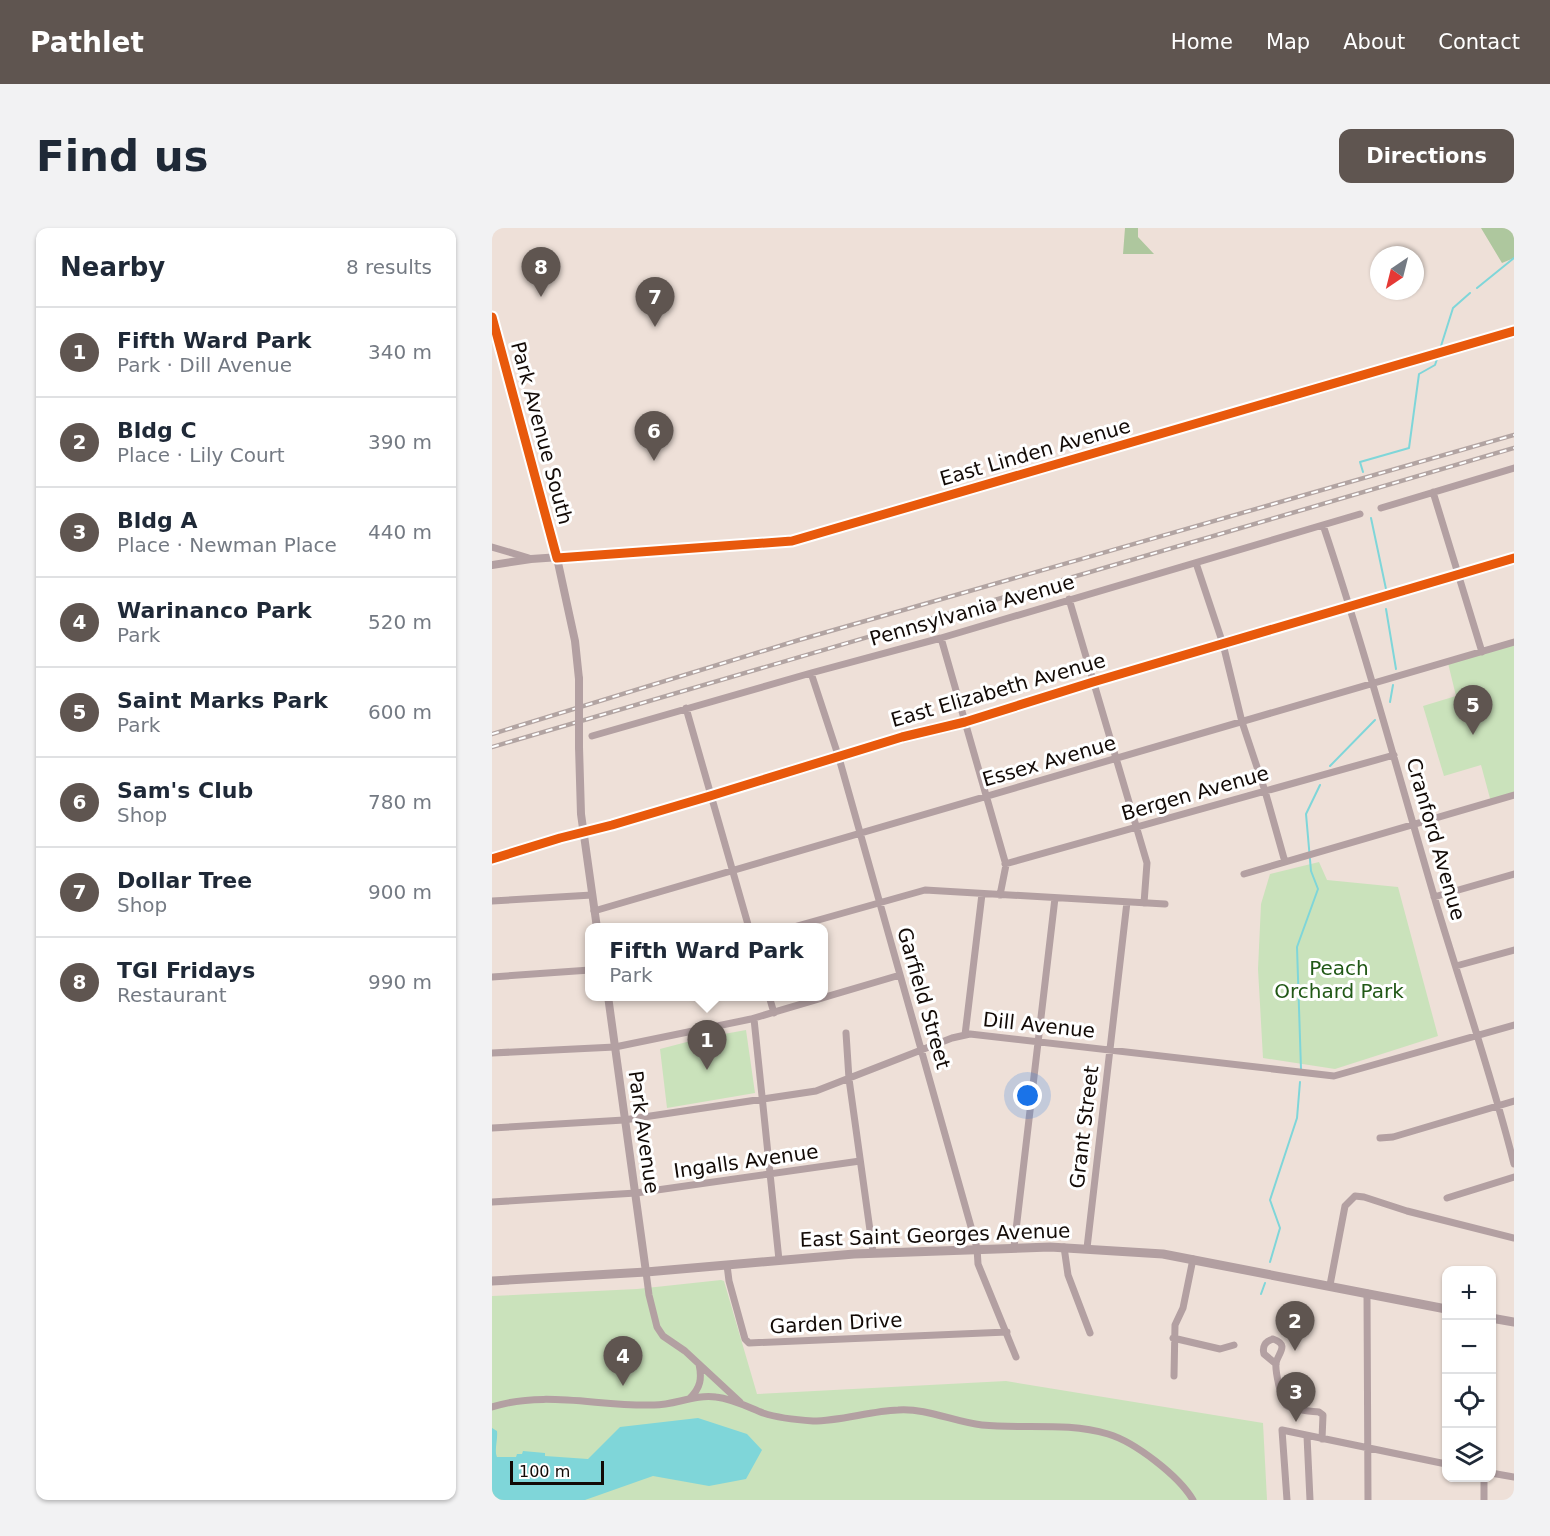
<!DOCTYPE html>
<html lang="en">
<head>
<meta charset="utf-8">
<style>
	:root { --surface:#fff; --page:#f2f2f3; --text:#1f2937; --muted:#747a83; --line:#e0e1e3; --accent:#5f5550 }
	body { margin:0; font-family:"DejaVu Sans",sans-serif; background:var(--page); color:var(--text) }
	.controls { position:absolute; right:18px; bottom:18px; display:grid; overflow:hidden; border-radius:12px; box-shadow:0 2px 4px #0004 }
	.controls button { width:54px; height:54px; display:grid; place-items:center; padding:0; border:0; border-bottom:2px solid var(--line); background:var(--surface); color:var(--text); font:30px sans-serif }
	.compass { position:absolute; left:878px; top:18px; width:54px; height:54px; border-radius:50%; background:var(--surface); box-shadow:0 2px 4px #0004; rotate:215deg }
	.scale { position:absolute; left:18px; bottom:15px; width:94px; box-sizing:border-box; padding-left:6px; border:3px solid #120a06; border-top:0; font-size:16px; line-height:21px; white-space:nowrap; color:#120a06; -webkit-text-stroke:4px #fff; paint-order:stroke }
	.you { position:absolute; left:536px; top:868px; width:21px; height:21px; margin:-15px; border:4px solid #fff; border-radius:50%; background:#1a73e8; box-shadow:0 0 0 9px #1a73e833 }
	.badge { display:grid; place-items:center; width:39px; height:39px; border-radius:50%; background:var(--accent); color:#fff; font-size:20px; font-weight:700 }
	.pin { position:absolute; translate:-50% -50px; filter:drop-shadow(0 2px 3px #0008) }
	.pin::after { content:''; position:absolute; top:32px; width:21px; height:18px; background:inherit; clip-path:polygon(0 0,100% 0,50% 100%) }
	.popup { position:absolute; left:93px; top:695px; width:243px; height:78px; box-sizing:border-box; display:grid; place-content:center; border-radius:12px; background:var(--surface); filter:drop-shadow(0 2px 4px #0005); font-size:20px; white-space:nowrap; color:var(--muted) }
	.popup b { font-size:22px; color:var(--text) }
	.popup::after { content:''; position:absolute; left:50%; top:100%; margin-left:-12px; border:12px solid transparent; border-top-color:var(--surface) }
	.list { margin:0; padding:0; list-style:none }
	h2 { display:flex; justify-content:space-between; align-items:center; height:78px; margin:0; padding:0 24px; font-size:26px }
	h2 small { font-size:20px; font-weight:400; color:var(--muted) }
	.list li { display:grid; grid-template-columns:39px 1fr auto; gap:18px; align-items:center; box-sizing:border-box; height:90px; padding:0 24px; border-top:2px solid var(--line) }
	.list b { display:block; font-size:22px; white-space:nowrap }
	.list p { margin:0; font-size:20px; white-space:nowrap; color:var(--muted) }
	.list em { font-size:20px; font-style:normal; color:var(--muted) }
	.icon { flex:none; width:33px; height:33px; fill:none; stroke:currentColor; stroke-width:2; stroke-linecap:round; stroke-linejoin:round }
	.map { position:relative; flex:none; width:1022px; height:1272px; overflow:hidden; border-radius:12px }
	header { display:flex; align-items:center; gap:36px; box-sizing:border-box; height:84px; padding:0 30px; background:var(--accent); color:#fff }
	header strong { font-size:28px }
	nav { display:flex; gap:33px; margin-inline-start:auto; font-size:21px }
	.intro { display:flex; align-items:center; justify-content:space-between; box-sizing:border-box; height:144px; padding:0 36px }
	h1 { margin:0; font-size:42px }
	.button { padding:15px 27px; border-radius:12px; background:var(--accent); color:#fff; font-size:21px; font-weight:700 }
	main { display:flex; gap:36px; padding:0 36px }
	aside { flex:1; background:var(--surface); border-radius:12px; box-shadow:0 2px 4px #0004 }
	.map>svg:first-child { display:block }
	.green { fill:#cae2bb }
	.forest { fill:#aec79e }
	.water { fill:#7fd6d9 }
	.lines { fill:none; stroke-linecap:round; stroke-linejoin:round }
	.stream { stroke:#7fd6d9; stroke-width:2 }
	.minor { stroke:#b3a0a2; stroke-width:7 }
	.tertiary { stroke:#b3a0a2; stroke-width:8 }
	.secondary { stroke:#b29fa1; stroke-width:9 }
	.rail-casing { stroke:#b2a4a2; stroke-width:4.5 }
	.rail { stroke:#fff; stroke-width:2; stroke-dasharray:7; stroke-linecap:butt }
	.tertiary-bridge { stroke:#b3a0a2; stroke-width:8 }
	.cycleway-casing { stroke:#fff; stroke-width:13 }
	.cycleway { stroke:#e8590c; stroke-width:9 }
	.labels { text-anchor:middle; stroke-width:6; stroke-linejoin:round; paint-order:stroke }
	.street-label { font-size:20px; fill:#120a06; stroke:#fff }
	.park-label { font-size:20px; fill:#215816; stroke:#fff }
</style>
</head>
<body>
<header>
<strong>Pathlet</strong>
<nav><a>Home</a><a>Map</a><a>About</a><a>Contact</a></nav>
</header>
<div class="intro"><h1>Find us</h1><a class="button">Directions</a></div>
<main>
<aside>
<h2>Nearby<small>8 results</small></h2>
<ul class="list">
<li><span class="badge">1</span><div><b>Fifth Ward Park</b><p>Park · Dill Avenue</p></div><em>340 m</em></li>
<li><span class="badge">2</span><div><b>Bldg C</b><p>Place · Lily Court</p></div><em>390 m</em></li>
<li><span class="badge">3</span><div><b>Bldg A</b><p>Place · Newman Place</p></div><em>440 m</em></li>
<li><span class="badge">4</span><div><b>Warinanco Park</b><p>Park</p></div><em>520 m</em></li>
<li><span class="badge">5</span><div><b>Saint Marks Park</b><p>Park</p></div><em>600 m</em></li>
<li><span class="badge">6</span><div><b>Sam's Club</b><p>Shop</p></div><em>780 m</em></li>
<li><span class="badge">7</span><div><b>Dollar Tree</b><p>Shop</p></div><em>900 m</em></li>
<li><span class="badge">8</span><div><b>TGI Fridays</b><p>Restaurant</p></div><em>990 m</em></li>
</ul>
</aside>
<div class="map">
<svg width="1022" height="1272" viewBox="0 0 1022 1272">
	<rect width="100%" height="100%" fill="#eee0d8"/>
	<path class="green" d="M1022,411V567L999,574L989,537L952,548L931,478L964,468L955,431Z
		M827,634L835,652L906,659L946,808L843,841L771,830L766,741L769,676L778,646Z
		M254,802L263,865L175,880L168,821L210,810Z
		M229,1052L232,1053L265,1166L514,1153L771,1195L775,1272H0V1068L145,1061Z"/>
	<path class="forest" d="M633,0H646V9L662,26H631Z
		M989,0H1022V30L1010,35Z"/>
	<path class="water" d="M206,1190L255,1206L270,1222L254,1251L217,1258L161,1248L93,1272H0V1200L5,1203C6,1212 2,1222 5,1229H24L25,1226H30L31,1223L53,1225V1228L96,1231L128,1199Z"/>
	<g class="lines">
		<path class="stream" d="M985,60L1022,30
			M949,118L961,80L978,65
			M871,244L868,234L917,220L927,146L943,137L945,131
			M879,290L894,361
			M894,381L904,441
			M898,474L901,457
			M838,538L883,492
			M809,841L805,719L826,661L819,643L814,586L828,557
			M778,1034L788,1000L778,972L805,890L808,854
			M769,1066L773,1055"/>
		<path class="minor" d="M941,264L990,424
			M889,280L1022,240
			M831,297C873,422 907,549 944,675C970,762 1000,848 1022,936
			M0,319L37,330
			M704,335L731,416L750,494L773,563L793,634
			M577,371L655,635L652,675
			M449,410L514,637L508,667
			M319,445L347,530L485,1020L486,1036L524,1129
			M194,480L257,700
			M100,508L319,445L449,410L868,286
			M513,636L902,527
			M752,646L1022,567
			M942,669L1022,646
			M0,673L100,667
			M102,683L1022,414
			M298,700L433,662L673,676
			M964,738L1022,722
			M0,749L98,742
			M277,768L282,785
			M262,791L287,1032
			M354,805L357,851L381,1024
			M473,807L490,666
			M0,825L123,819L259,791L408,747
			M0,900L132,892L324,863L460,810L478,806L842,848L1022,797
			M888,910L901,909L1022,873
			M955,970L1022,949
			M0,974L144,965L368,933
			M522,1019L563,670
			M572,1019L576,1047L598,1105
			M595,1020L635,674
			M235,1037L237,1053L253,1111L257,1115L515,1104
			M154,1044L157,1067L165,1099L171,1108L193,1123L248,1174
			M838,1057L853,978L863,968L872,969L915,983L1022,1010
			M875,1065L876,1272
			M681,1110L728,1121L742,1117
			M784,1136L772,1126C770,1119 773,1113 781,1111C798,1117 786,1125 784,1135C783,1142 789,1172 794,1177C802,1183 818,1183 827,1184L831,1187L830,1211
			M682,1148L683,1097L691,1080L701,1031
			M197,1171C209,1160 210,1150 207,1136
			M0,1179C54,1162 107,1179 162,1177C183,1177 203,1166 224,1169C241,1171 256,1179 271,1185C286,1190 305,1192 321,1193C349,1193 378,1183 406,1182C435,1180 462,1194 490,1197C533,1201 575,1194 616,1206C643,1214 687,1248 701,1272
			M815,1208L818,1272
			M999,1245L1022,1249
			M795,1272L790,1202L954,1236
			M992,1272V1250"/>
		<path class="tertiary" d="M0,89L65,330L83,413L87,451
			M0,337L39,331L300,313L1022,103
			M87,519L89,586L105,700
			M0,631L68,610L120,597L218,568L410,509L473,494L601,454L1022,330
			M116,768L154,1044"/>
		<path class="secondary" d="M0,1053L154,1044L362,1026L558,1019L671,1026L954,1081
			M999,1090L1022,1094"/>
		<g class="rail-casing">
			<path id="rail" d="M0,506L307,412L1022,207
				M0,519L1022,220"/>
		</g>
		<use href="#rail" class="rail"/>
		<path class="tertiary-bridge" d="M87,451V519"/>
		<g class="cycleway-casing">
			<path id="cycleway" d="M0,89L65,330L300,313L1022,103
				M0,631L68,610L120,597L218,568L410,509L473,494L601,454L1022,330"/>
		</g>
		<use href="#cycleway" class="cycleway"/>
	</g>
	<g class="labels">
		<g class="street-label">
			<text transform="translate(50 205) rotate(75)" y="7">Park Avenue South</text>
			<text transform="translate(543 224) rotate(-16)" y="7">East Linden Avenue</text>
			<text transform="translate(480 382) rotate(-16)" y="7">Pennsylvania Avenue</text>
			<text transform="translate(506 462) rotate(-16)" y="7">East Elizabeth Avenue</text>
			<text transform="translate(557 533) rotate(-16)" y="7">Essex Avenue</text>
			<text transform="translate(703 565) rotate(-16)" y="7">Bergen Avenue</text>
			<text transform="translate(944 611) rotate(74)" y="7">Cranford Avenue</text>
			<text transform="translate(432 770) rotate(74)" y="7">Garfield Street</text>
			<text transform="translate(547 797) rotate(6)" y="7">Dill Avenue</text>
			<text transform="translate(592 899) rotate(-83)" y="7">Grant Street</text>
			<text transform="translate(152 904) rotate(82)" y="7">Park Avenue</text>
			<text transform="translate(254 933) rotate(-8)" y="7">Ingalls Avenue</text>
			<text transform="translate(443 1007) rotate(-2)" y="7">East Saint Georges Avenue</text>
			<text transform="translate(344 1095) rotate(-3)" y="7">Garden Drive</text>
		</g>
		<g class="park-label">
			<text x="847" y="747">Peach<tspan x="847" dy="23">Orchard Park</tspan></text>
		</g>
	</g>
</svg>
<div class="controls">
<button>+</button>
<button>−</button>
<button><svg class="icon" aria-label="locate" viewBox="0 0 24 24"><circle cx="12" cy="12" r="6"/><path d="M12 2v4M12 18v4M2 12h4M18 12h4"/></svg></button>
<button><svg class="icon" aria-label="layers" viewBox="0 0 24 24"><path d="M12 4l9 5-9 5-9-5zM3 14l9 5 9-5"/></svg></button>
</div>
<svg class="compass" viewBox="-18 -18 36 36"><path d="M0-13l5 13h-10z" fill="#e53935"/><path d="M0 13l5-13h-10z" fill="#747a83"/></svg>
<div class="scale">100 m</div>
<div class="you"></div>
<div class="pin badge" style="left:215px;top:842px">1</div>
<div class="popup"><b>Fifth Ward Park</b>Park</div>
<div class="pin badge" style="left:803px;top:1123px">2</div>
<div class="pin badge" style="left:804px;top:1194px">3</div>
<div class="pin badge" style="left:131px;top:1158px">4</div>
<div class="pin badge" style="left:981px;top:507px">5</div>
<div class="pin badge" style="left:162px;top:233px">6</div>
<div class="pin badge" style="left:163px;top:99px">7</div>
<div class="pin badge" style="left:49px;top:69px">8</div>
</div>
</main>
</body>
</html>
